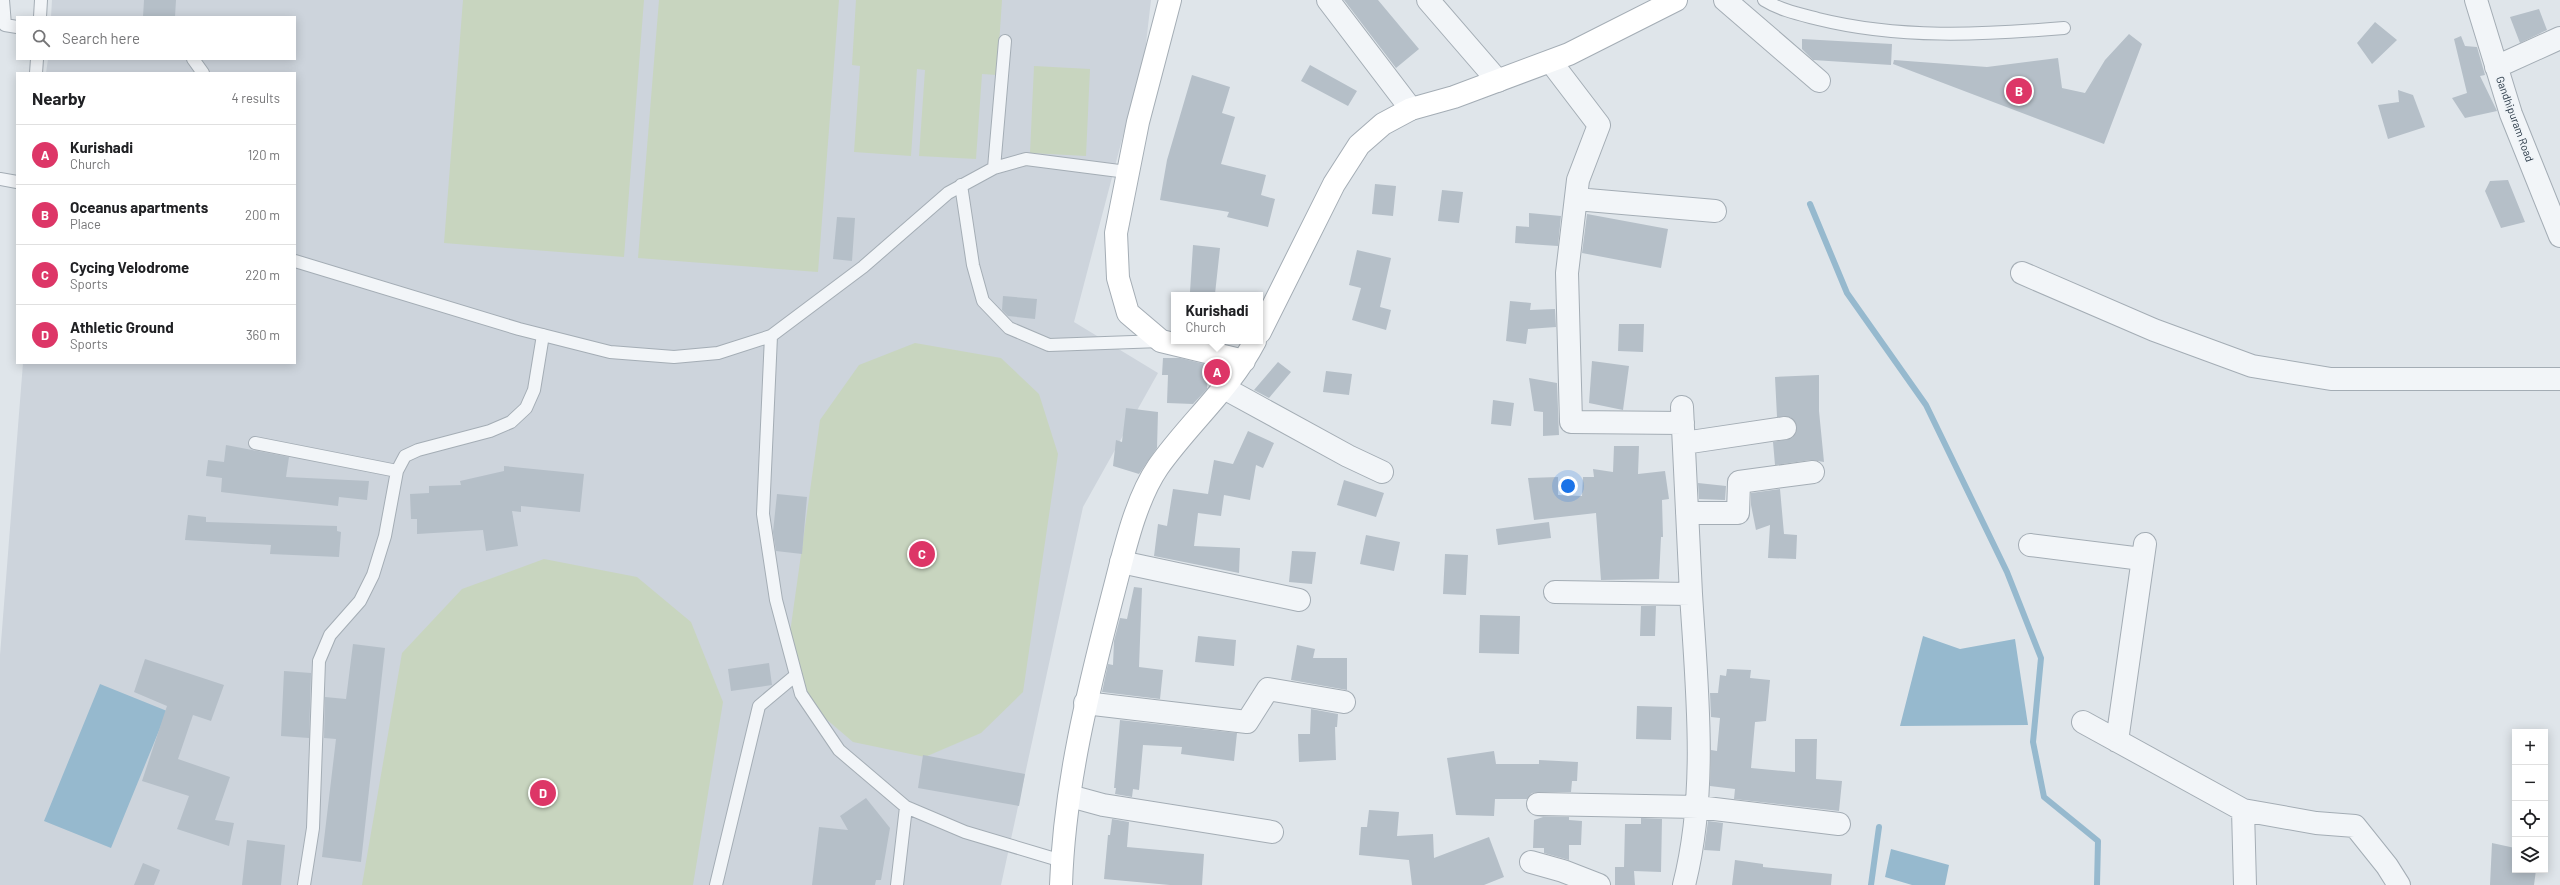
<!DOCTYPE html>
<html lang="en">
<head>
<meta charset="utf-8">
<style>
	:root { --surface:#fff; --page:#f2f2f2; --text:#202124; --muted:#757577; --line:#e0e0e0; --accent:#dd3667 }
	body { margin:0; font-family:Barlow,sans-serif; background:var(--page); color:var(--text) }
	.controls { position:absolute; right:12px; bottom:12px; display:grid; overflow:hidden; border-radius:0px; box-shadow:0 2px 10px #0003 }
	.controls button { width:36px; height:36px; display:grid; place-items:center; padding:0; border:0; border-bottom:1px solid var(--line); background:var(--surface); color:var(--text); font:20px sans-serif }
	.you { position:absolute; left:1568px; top:486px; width:14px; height:14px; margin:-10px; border:3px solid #fff; border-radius:50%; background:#1a73e8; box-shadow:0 0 0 6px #1a73e833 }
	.badge { display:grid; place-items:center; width:26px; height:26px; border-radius:50%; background:var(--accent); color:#fff; font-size:13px; font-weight:700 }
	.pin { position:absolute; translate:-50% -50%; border:2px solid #fff; box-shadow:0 1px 4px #0006 }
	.popup { position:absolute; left:1171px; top:292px; width:92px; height:52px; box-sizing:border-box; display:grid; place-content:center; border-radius:0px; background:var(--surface); filter:drop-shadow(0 1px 3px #0005); font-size:13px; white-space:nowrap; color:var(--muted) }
	.popup b { font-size:15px; color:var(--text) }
	.popup::after { content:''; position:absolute; left:50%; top:100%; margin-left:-8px; border:8px solid transparent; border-top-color:var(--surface) }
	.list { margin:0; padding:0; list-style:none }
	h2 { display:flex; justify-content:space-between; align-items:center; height:52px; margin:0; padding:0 16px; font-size:17px }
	h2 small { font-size:13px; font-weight:400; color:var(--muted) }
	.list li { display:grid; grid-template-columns:26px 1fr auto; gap:12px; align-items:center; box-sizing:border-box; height:60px; padding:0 16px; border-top:1px solid var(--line) }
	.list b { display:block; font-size:15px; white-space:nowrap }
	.list p { margin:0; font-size:13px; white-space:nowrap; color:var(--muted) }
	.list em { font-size:13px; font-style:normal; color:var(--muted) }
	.icon { flex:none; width:22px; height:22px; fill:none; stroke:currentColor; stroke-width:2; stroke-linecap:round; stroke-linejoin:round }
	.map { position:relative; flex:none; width:2560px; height:885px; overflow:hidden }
	.search { position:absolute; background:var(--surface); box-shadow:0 2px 10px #0003; left:16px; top:16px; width:280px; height:44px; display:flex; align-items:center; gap:10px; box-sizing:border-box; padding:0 14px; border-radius:0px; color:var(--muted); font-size:15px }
	.panel { position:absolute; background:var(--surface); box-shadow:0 2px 10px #0003; left:16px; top:72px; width:280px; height:292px; border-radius:0px }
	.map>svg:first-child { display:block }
	.built { fill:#cdd4dc }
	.green { fill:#c8d5bf }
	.water { fill:#96b9ce }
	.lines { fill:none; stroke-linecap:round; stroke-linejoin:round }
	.stream { stroke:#96b9ce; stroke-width:6 }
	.building { fill:#b5bfc8 }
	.lane-casing { stroke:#a4adb5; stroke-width:14 }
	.street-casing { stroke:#a4adb5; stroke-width:24 }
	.secondary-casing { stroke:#a4adb5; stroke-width:24 }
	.lane { stroke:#f2f5f8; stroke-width:12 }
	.street { stroke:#f2f5f8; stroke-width:22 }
	.secondary { stroke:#fff; stroke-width:22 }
	.labels { text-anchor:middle; stroke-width:3; stroke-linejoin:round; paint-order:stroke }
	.street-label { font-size:11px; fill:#263543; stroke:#eff3f7 }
</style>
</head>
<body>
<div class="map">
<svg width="2560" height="885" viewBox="0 0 2560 885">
	<rect width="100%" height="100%" fill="#dfe5ea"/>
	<path class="built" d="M52,0H1151L1145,52L1074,322L1158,373L1083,507L1001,885H0V655L23,363H295V73H46L48,59H295V17H51Z"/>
	<path class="green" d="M463,0H644L624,257L444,243Z
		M659,0H839L818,272L638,258Z
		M856,0H1002L997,75L982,74L976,159L919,156L925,70L917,69L911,156L854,152L860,66L852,65Z
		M1034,66L1090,69L1086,156L1030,153Z
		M915,343L1001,358L1039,394L1058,454L1023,692L981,733L925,757L853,742L812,707L787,654L820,420L859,365Z
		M544,559L637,577L691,622L723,702L693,885H362L402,653L462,589Z"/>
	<path class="water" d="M1923,636L1960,649L2015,639L2028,725L1900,726Z
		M100,684L167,711L111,848L44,821Z
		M1891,849L1949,865L1945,885H1912L1885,877Z"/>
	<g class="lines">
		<path class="stream" d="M1810,204L1847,293L1926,405L2007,572L2041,658L2033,742L2044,797L2098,841L2097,885
			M1871,885L1879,827"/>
	</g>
	<path class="building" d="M144,0H176L175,17H143Z
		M1344,0H1378L1419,49L1396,68Z
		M2539,9L2547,30L2520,43L2510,17Z
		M2375,22L2397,40L2372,64L2357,43Z
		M2129,34L2142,44L2104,144L1893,64L1894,60L1987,67L2058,58L2062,88L2085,93L2105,60Z
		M2461,36L2465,46L2477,47L2485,75L2480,76L2497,111L2465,118L2452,98L2467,93L2454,39Z
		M1802,39L1892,44L1891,65L1813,60L1802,49Z
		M1310,65L1357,91L1348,106L1301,81Z
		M1192,75L1230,87L1222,113L1235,117L1221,164L1266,175L1261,195L1275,199L1268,227L1227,217L1229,212L1160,200L1167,160Z
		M2398,90L2413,95L2425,127L2388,139L2378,105L2399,102Z
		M2508,180L2525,222L2501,228L2485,191L2490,181Z
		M1375,184L1396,186L1393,216L1372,214Z
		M1442,190L1463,192L1459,223L1438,221Z
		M1529,213L1561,216L1558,246L1515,243L1516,226L1529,227Z
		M1587,214L1668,229L1661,268L1582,253Z
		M837,217L855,218L852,261L833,259Z
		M1193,245L1220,248L1215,294L1190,292Z
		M1357,250L1391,258L1380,307L1391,310L1386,330L1352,320L1361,288L1349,285Z
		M1003,296L1037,299L1035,319L1008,316L1002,310Z
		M1510,301L1531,303L1530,310L1555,309L1556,327L1528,329L1526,344L1506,341Z
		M1619,324H1644L1643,352L1618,351Z
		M1163,358H1180L1208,365L1207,389L1193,404L1167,403L1168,375H1162Z
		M1592,361L1629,366L1623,410L1589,403Z
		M1278,362L1291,372L1269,398L1254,390Z
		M1326,371L1352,374L1349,395L1323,392Z
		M1819,375V411L1824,462L1811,460L1775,465L1773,442L1792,438L1797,427L1790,417H1777L1775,377Z
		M1529,378L1557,383L1559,435L1543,436V412L1534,411Z
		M1493,400L1514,403L1511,426L1491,424Z
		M1126,408L1158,412L1157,448L1139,474L1113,466L1116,440L1122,442Z
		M1248,431L1274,443L1263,468L1256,465L1250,500L1224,495L1221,516L1198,513L1194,546L1240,548L1239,573L1154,556L1158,524L1167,526L1173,489L1208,494L1214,460L1233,464Z
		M226,445L289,457L286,477L369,481L367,500L339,497L338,506L221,492L222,478L206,476L208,460L224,462Z
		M1614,446H1639L1638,474L1665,471L1669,499L1662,500L1663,537H1661L1659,579L1601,580L1596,513L1534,520L1528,478L1558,477V495L1582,496L1583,477H1594L1593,469L1613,472Z
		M504,466L584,474L580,512L521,506V512L512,511L518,546L486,551L483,530L417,534V519H411L410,494L429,493V486L461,485L460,481L504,471Z
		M1344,480L1384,493L1376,517L1337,505Z
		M1698,483L1726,486L1725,500L1699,499Z
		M1780,489L1784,534L1797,535L1796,559L1768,558L1770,525L1756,530L1751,505V493Z
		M777,494L807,497L802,554L776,551L773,532Z
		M188,515L206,517V522L337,526V531L341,532L339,557L270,554L271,545L185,540Z
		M1549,522L1551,538L1498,545L1496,529Z
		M1366,535L1400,542L1394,571L1360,564Z
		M1292,551L1316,552L1312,584L1289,582Z
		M1445,554L1468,555L1466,595L1443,594Z
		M1134,587L1142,588L1139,667L1163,670L1160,699L1102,692L1108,664L1113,665L1114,641L1120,618L1127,619Z
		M1641,606H1656L1655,636H1640Z
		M1480,615L1520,616L1519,654L1479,653Z
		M1198,636L1236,640L1234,666L1195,662Z
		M353,644L385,648L361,862L322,857L336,739L324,738L325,697L346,699Z
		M1297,645L1315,649L1313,658H1347V690L1291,680Z
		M145,659L224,685L211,721L193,715L178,759L230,777L215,820L234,823L229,846L177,829L189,796L142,781L167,706L134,692Z
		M769,663L772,685L731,691L728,669Z
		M1727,669L1751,670L1750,678L1770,680L1766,721L1755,722L1751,768L1795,772V739H1817L1816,779L1842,781L1839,811L1734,799L1735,789L1710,786L1711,750L1717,751L1720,718L1711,717L1710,693H1718L1720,675L1726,676Z
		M284,671L311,673L309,738L281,736Z
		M1637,706L1672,707L1671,740L1636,739Z
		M1311,709L1338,714L1337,727H1335L1336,760L1299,762L1298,734H1310Z
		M1120,720L1237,733L1234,761L1181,754L1182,747L1143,745L1139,790L1133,789L1132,797L1115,794L1116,788H1114Z
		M1494,751L1496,764H1539V760L1578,762L1577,781H1572L1571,792H1538L1532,793L1527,799H1495L1494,816L1456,815L1447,758Z
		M923,755L1025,774L1019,806L918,788Z
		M866,798L890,828L881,880H876L875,885H812L819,827L848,830L840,816Z
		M1369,810L1399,812L1397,836L1433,834L1434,858L1489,837L1504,877L1484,885H1412L1409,860L1359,855L1361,827H1367Z
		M1534,816L1569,817V820L1582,821L1581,845H1569V860L1544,853V848H1533L1534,820L1543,817Z
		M1641,818L1662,819L1661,872L1634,871L1635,885H1615V867H1624L1625,824H1641Z
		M1112,819L1129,822L1127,847L1204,854L1202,885H1170L1104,879L1108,835H1110Z
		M1708,821L1723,823L1720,851L1704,850Z
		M247,840L285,845L281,885H242Z
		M2492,843L2515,848V870H2536L2534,885H2490Z
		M1735,860L1763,864V867L1832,874L1831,885H1732Z
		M143,863L160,870L154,885H134Z"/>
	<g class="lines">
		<g class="lane-casing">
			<path id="lane" d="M3,0L5,25L17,27
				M1764,0C1780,10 1799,14 1818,19C1899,39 1981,35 2064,28
				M40,17L41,0
				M193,59L203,73
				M36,73L37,59
				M994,168L1005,41
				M0,179L17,182
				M961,185L973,265L983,301L1009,328L1049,345L1161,341
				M295,261L519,329L610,352L674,357L718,353L771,336L863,267L948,193L994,168L1026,159L1127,172
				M771,336L763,514L776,600L801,694L839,750L906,807L965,832L1062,861
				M255,443L397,471
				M304,885L313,828L319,661L330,635L360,601L373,575L385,536L397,471L405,456L418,450L490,431L511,422L526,408L534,390L543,335
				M716,885L759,706L796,675
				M897,885L906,807"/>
		</g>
		<g class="street-casing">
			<path id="street" d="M1328,0L1411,109
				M1428,0L1498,81
				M1725,0L1819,81
				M2476,0L2511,114L2560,236
				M1551,62L1599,125L1578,180L1567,273L1571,422L1683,423
				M2496,67L2560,38
				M1576,199L1715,211
				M2022,273L2154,330L2252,366L2331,379H2560
				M1224,388L1348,456L1382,472
				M1682,407L1691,594
				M1684,443L1785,428
				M1687,513H1738L1739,482L1813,472
				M2030,545L2142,559
				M1121,562L1299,600
				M1555,592L1691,594C1697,691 1708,790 1684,885
				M1085,703L1247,722L1268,689L1344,702
				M2083,722L2243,810L2316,823L2355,826L2387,866L2399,885
				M2117,741L2145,544
				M1070,796L1103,805L1272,832
				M1538,804L1698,807L1839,824
				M2243,810L2245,885
				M1531,862L1563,871L1599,885"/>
		</g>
		<g class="secondary-casing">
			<path id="secondary" d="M1170,0L1138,122L1116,233L1118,278L1128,313L1161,341L1244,361
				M1260,332L1334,184L1359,145L1383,124L1411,109L1454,97L1569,54L1676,0
				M1061,885C1064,788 1088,691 1112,598C1123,557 1134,502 1158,467C1189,423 1230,389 1255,341"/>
		</g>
		<use href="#lane" class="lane"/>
		<use href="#street" class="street"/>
		<use href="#secondary" class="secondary"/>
	</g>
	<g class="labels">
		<g class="street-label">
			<text transform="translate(2515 119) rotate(70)" y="4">Gandhipuram Road</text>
		</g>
	</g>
</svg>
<div class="controls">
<button>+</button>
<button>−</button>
<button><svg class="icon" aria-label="locate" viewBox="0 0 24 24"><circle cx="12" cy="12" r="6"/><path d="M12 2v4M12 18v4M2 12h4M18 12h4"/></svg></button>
<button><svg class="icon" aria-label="layers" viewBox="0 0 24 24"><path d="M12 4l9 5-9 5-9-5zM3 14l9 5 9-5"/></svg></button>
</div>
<div class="you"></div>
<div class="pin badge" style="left:1217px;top:372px">A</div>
<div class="popup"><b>Kurishadi</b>Church</div>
<div class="pin badge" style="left:2019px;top:91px">B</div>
<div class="pin badge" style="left:922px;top:554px">C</div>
<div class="pin badge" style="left:543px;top:793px">D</div>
<div class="search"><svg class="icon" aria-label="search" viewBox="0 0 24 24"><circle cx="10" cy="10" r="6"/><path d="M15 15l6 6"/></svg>Search here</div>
<section class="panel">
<h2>Nearby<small>4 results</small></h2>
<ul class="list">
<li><span class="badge">A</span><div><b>Kurishadi</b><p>Church</p></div><em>120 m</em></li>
<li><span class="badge">B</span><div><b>Oceanus apartments</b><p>Place</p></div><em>200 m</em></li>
<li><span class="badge">C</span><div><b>Cycing Velodrome</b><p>Sports</p></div><em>220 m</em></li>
<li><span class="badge">D</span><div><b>Athletic Ground</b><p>Sports</p></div><em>360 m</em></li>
</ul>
</section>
</div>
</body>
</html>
